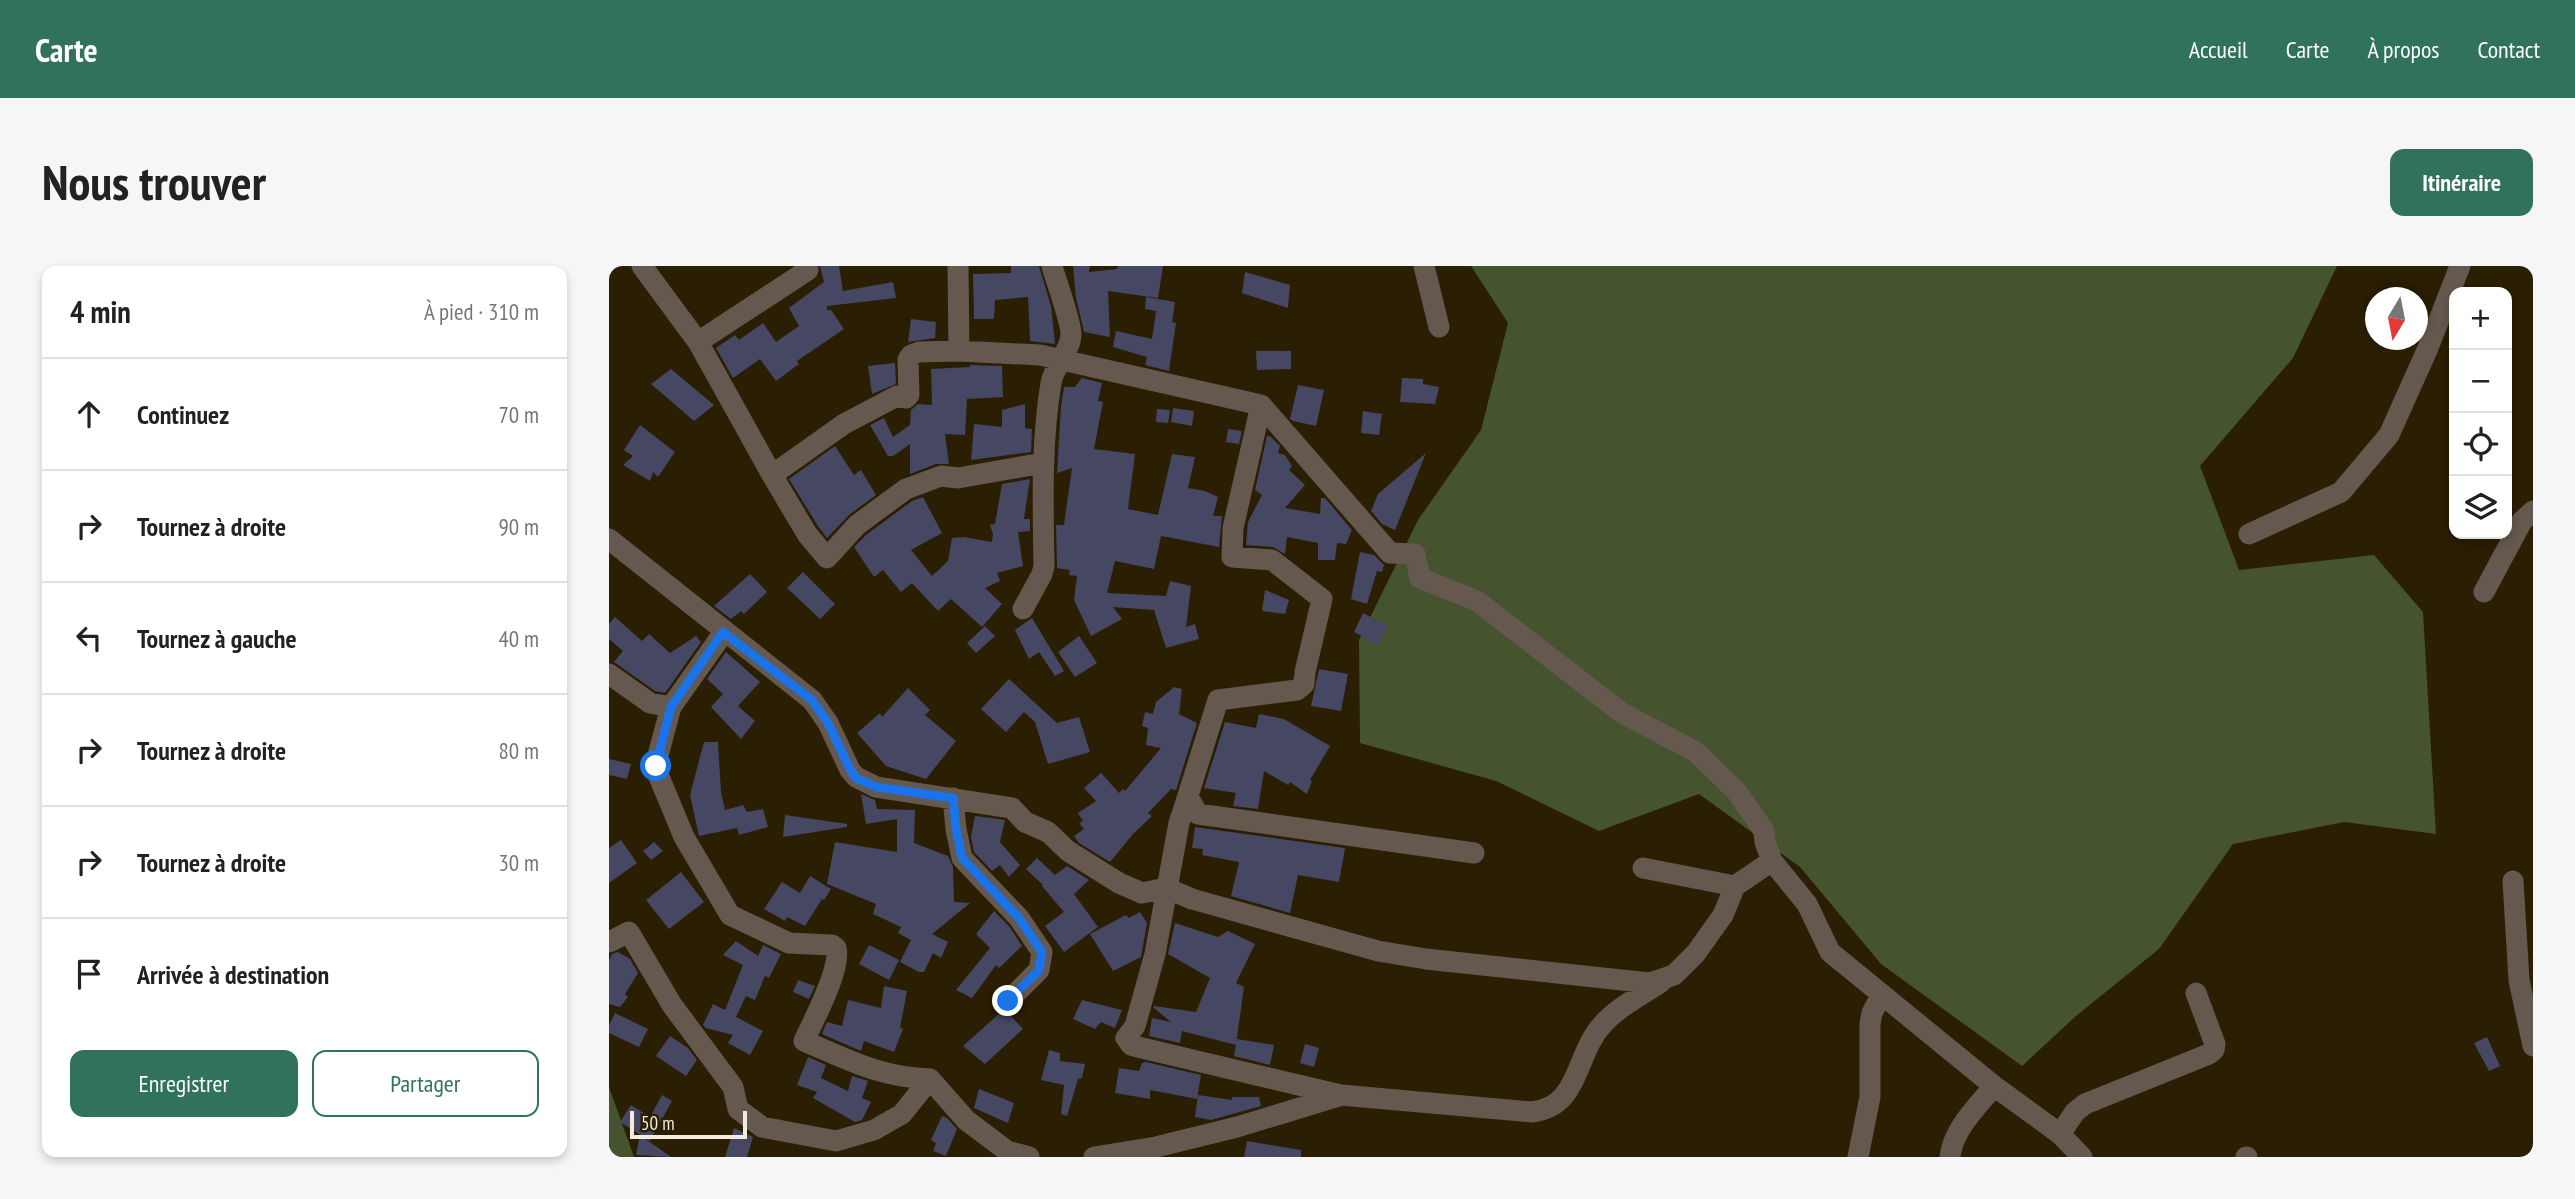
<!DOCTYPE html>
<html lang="fr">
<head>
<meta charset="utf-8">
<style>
	:root { --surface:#fff; --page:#f6f6f6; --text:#222; --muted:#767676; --line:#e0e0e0; --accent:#30725c }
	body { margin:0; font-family:"PT Sans Narrow",sans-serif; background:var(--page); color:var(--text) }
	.controls { position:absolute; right:21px; top:21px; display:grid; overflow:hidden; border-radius:14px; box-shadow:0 4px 10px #0003 }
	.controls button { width:63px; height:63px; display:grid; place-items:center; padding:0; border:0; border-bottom:2px solid var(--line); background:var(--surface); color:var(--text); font:35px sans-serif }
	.compass { position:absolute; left:1756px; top:21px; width:63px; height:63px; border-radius:50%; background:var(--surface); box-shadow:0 4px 10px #0003; rotate:190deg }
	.scale { position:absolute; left:21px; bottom:18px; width:117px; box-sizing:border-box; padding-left:7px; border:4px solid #f3ebdb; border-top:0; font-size:19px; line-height:24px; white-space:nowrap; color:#f3ebdb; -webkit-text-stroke:5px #2a1e03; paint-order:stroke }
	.stop { position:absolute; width:21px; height:21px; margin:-16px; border:5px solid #1a73e8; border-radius:50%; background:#fff }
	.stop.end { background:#1a73e8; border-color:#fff; box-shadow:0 2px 7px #0008 }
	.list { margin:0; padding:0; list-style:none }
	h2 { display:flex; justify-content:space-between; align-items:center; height:91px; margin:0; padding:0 28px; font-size:30px }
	h2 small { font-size:23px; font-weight:400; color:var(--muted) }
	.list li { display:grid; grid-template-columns:46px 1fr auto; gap:21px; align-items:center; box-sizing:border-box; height:112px; padding:0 28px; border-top:2px solid var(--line) }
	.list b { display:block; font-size:26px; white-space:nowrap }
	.list em { font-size:23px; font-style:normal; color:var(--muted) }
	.actions { display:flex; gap:14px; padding:21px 28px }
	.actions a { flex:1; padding:16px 0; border:2px solid var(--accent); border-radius:14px; text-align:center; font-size:24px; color:var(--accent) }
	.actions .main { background:var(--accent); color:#fff }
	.icon { flex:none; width:38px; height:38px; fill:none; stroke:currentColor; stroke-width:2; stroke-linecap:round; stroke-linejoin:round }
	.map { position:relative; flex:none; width:1924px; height:891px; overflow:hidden; border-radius:14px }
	header { display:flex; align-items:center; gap:42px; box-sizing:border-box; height:98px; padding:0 35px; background:var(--accent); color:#fff }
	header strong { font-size:33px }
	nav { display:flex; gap:38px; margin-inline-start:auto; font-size:24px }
	.intro { display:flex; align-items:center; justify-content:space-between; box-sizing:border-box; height:168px; padding:0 42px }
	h1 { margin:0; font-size:49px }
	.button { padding:18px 32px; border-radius:14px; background:var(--accent); color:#fff; font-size:24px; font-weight:700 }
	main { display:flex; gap:42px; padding:0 42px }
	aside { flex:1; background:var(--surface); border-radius:14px; box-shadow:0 4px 10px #0003 }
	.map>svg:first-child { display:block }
	.forest { fill:#45532f }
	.building { fill:#464763 }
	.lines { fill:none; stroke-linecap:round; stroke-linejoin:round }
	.minor { stroke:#64584f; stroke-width:21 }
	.route { stroke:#1a73e8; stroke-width:9 }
</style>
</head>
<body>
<header>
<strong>Carte</strong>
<nav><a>Accueil</a><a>Carte</a><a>À propos</a><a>Contact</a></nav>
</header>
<div class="intro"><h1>Nous trouver</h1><a class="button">Itinéraire</a></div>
<main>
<aside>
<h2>4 min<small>À pied · 310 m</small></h2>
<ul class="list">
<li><svg class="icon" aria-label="ahead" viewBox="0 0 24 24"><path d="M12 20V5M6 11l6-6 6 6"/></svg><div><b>Continuez</b></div><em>70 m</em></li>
<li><svg class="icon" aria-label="right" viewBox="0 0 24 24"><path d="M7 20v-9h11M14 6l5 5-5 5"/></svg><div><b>Tournez à droite</b></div><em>90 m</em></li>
<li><svg class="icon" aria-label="left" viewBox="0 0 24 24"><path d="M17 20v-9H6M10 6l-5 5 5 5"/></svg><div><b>Tournez à gauche</b></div><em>40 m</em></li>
<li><svg class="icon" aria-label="right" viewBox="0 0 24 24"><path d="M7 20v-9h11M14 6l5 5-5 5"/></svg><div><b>Tournez à droite</b></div><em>80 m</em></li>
<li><svg class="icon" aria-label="right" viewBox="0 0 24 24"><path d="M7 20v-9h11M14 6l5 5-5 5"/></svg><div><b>Tournez à droite</b></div><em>30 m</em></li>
<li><svg class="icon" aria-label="arrive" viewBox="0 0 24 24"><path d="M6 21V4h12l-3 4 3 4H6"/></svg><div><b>Arrivée à destination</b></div></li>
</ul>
<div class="actions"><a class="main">Enregistrer</a><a>Partager</a></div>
</aside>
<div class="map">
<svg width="1924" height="891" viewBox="0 0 1924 891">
	<rect width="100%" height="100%" fill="#2a1e03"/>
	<path class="forest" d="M862,0H1728L1684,92L1591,200L1630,304L1765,289L1814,346L1827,568L1735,556L1624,578L1550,683L1467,750L1413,800L1272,698L1191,601L1090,528L990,565L887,515L751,477L750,374L809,254L872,164L899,57Z
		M0,821L25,891H0Z"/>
	<path class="building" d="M211,0H230L234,25L284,16L287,32L218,40V44H222L235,63L188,95L190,98L167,115L151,93L124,112L107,82L126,69L130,74L154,57L167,76L190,60L180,42L215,16Z
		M402,0H430L442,40L446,78L421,75L419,31L386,34L385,53H365L364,8L402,7Z
		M464,0H481L480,6L508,3L509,0H554L549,32L499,25L501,71L475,66L467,32Z
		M636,6L681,19L679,42L633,27Z
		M537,31L566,36L563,56L567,57L560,105L536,99L538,91L504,81L507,65L543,73L547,45L536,43Z
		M302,53L327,56L326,72L299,76Z
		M647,85H682V103L648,104Z
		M286,97L287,118L263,128L259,100Z
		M361,99L393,100L394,131L358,133L356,169L336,168L340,198H327L301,208V178L284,190H279L261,159L275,152L284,171L301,159L302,144L309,138L323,139L322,103L361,101Z
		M62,103L105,139L85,155L42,118Z
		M473,112L493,117L489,135L494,136L485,183L526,188L519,243L549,249L563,188L586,191L579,222L596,225L609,231L604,250H613L610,281L552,270L545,303L506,295L498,327L557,330L561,315L582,320L577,361L586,358L590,373L557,382L545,344L504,341L513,353L482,370L465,334L468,310L460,309L461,304L448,302L447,259H455L463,202L448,207L452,141L455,121H466Z
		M793,112L814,113V118L830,121L826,138L791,136Z
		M689,119L715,124L707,160L684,155L681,153Z
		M416,138V162L423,163L422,186L362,194L365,158L393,161V144Z
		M564,142L585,145L583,160L562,156Z
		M548,143L561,144L559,157L547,156Z
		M754,145L773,148L770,169L752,167Z
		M31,159L66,186L49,211L44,206L41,215L14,199L24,190L15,184Z
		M619,163L633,165L630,178L617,176Z
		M658,170H661L671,180L669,187L676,189L683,200L680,204L696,219L676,242L711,248L712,232H716L743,264L737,278L728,277L726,294H709V277L678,271L676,288L664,281L637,279L639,256L653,229L646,224Z
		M226,180L245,209L252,204L267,229L240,249L218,272L209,260L180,213Z
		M817,187L786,264L773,258L762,245L769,228Z
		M421,213L415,253H421V265L409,266L414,300L388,307L391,315L376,322L393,338L373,361L342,333L329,345L303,317L292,326L274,304L265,311L245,281L257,269L303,235L314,231L333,267L302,284L323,310L339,295L343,272L355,271L383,276L384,268L381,259L386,258L393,218Z
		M751,286L765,289L775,299L773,306L768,305L758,338L742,333Z
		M194,306L226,338L211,353L178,322Z
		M141,308L158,326L135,348L132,345L122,353L105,340Z
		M656,324L680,334L676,348L653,345Z
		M754,347L779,360L769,379L745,366Z
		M6,351L33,375L40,368L61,387L87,370L92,376L56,427L46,425L5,396L14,385L0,373V358Z
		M423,352L455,405L446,410L430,386L420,393L406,364Z
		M376,360L386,370L367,387L358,377Z
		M470,370L488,397L466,411L449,386Z
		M117,386L151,416L129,440L146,455L132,473L102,441L114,428L98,413Z
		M710,403L739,408L732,445L702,440Z
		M400,413L448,457L470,451L481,486L439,498L426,456L415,446L397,466L372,443Z
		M565,421L573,423L570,448L588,457L567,524L562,523L539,547L543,550L525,567L501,596L470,577L465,570L475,563L470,557L474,555L469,547L487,535L475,522L492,507L510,527L514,523L516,525L552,482L537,479L539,462L533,460L536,446L544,448L547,436Z
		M299,422L321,444L316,449L347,475L317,513L277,500L248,467L271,447L273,451Z
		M650,448L675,453L721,480L701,514L703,515L698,528L681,516L679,519L655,505L649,543L624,540L627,527L595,522L616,456L647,462Z
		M95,476H109L112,526L116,544L134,539L138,546L154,543L159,561L130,569L128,562L90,570L81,529Z
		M0,493L22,498L18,513L0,509Z
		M252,528L266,534L268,543L306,544L305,577L339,590L344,601L345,636L361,637L323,668L339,676L332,692L324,687L315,706H310L291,696L302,674L289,667L292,661L264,648L267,638L218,618L226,576L288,586V553L257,558Z
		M176,549L238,558V561L174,571Z
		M366,550L396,554L391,576L411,599L400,611L391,599L383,605L365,586L362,571Z
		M586,561L736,582L730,616L689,609L681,647L622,630L630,596L593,589L594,583L583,582Z
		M12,574L28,597L0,617V582Z
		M45,576L54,585L42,594L34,585Z
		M428,592L446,609L458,600L480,614L465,628L489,661L455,686L436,660L455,646L433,620L434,619L417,603Z
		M72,606L95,636L60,663L37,634Z
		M201,610L222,623L215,634L213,633L196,660L178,651L176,655L155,643L173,616L191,627Z
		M385,645L400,660L413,680L390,702L387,699L363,732L347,724L381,682L367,668Z
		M531,646L538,657L532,691L504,705L481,668L517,649L520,652Z
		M566,657L609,671L619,665L646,678L627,717L635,721L627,779L573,765L571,777L540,770L543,752L562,756L545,742V740L587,746L601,712L559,688Z
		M127,675L149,690L154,679L172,688L160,712L156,710L146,734L137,730L127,751L154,765L141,789L119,777L124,769L97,762L94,759L104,738L116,744L134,699L114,689Z
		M260,679L290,694L280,714L250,698Z
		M9,686L21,693L29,707L16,728L19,731L11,741L0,738V694L3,688Z
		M189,714L206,720L200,733L184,726Z
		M275,720L298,725L291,762L294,763L285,786L255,775L252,785L213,768L218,756L233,760L239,734L272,742Z
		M473,734L513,744L506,762L492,756L486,763L464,753Z
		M392,746L400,748L414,763L376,798L354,780Z
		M6,747L39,763L30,781L0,767V759Z
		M61,770L79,782L88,794L77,810L47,790Z
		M1878,771L1891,800L1880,805L1865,777Z
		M628,773L665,779L661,799L625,790Z
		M696,778L710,782L705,801L691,797Z
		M440,784L451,787V795L476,798L473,812L469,813L458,850L452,848L455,819L432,814Z
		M199,791L217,799L212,812L239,825L243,810L259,815L253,832L262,836L253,854L246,856L204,832L208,826L188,819Z
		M537,796L592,809L588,833L541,824V833L506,827L510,802L530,805L533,797Z
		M370,823L405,837L399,857L365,842Z
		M53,829L63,835L41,875L11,856L22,839L41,851Z
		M589,829L623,834V831H650L652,840L602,854L586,851Z
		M333,850L338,852L348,863L337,890L324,885L327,877L322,874Z
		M125,862L144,871L138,891H116Z
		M31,869L62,891L27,889Z
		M638,875L692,884V891H635Z"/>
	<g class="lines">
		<path class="minor" d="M33,0L89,76L163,209L198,268L218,292L248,259L297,223L332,210L349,212L434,197
			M349,0L350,85
			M815,0L830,61
			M89,76L199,4
			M163,209L235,158L288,130L297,132L300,129L299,94L302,89L310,86L350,85L431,89L652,139L781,287L806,288L811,312L868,335L1013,447L1087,486L1128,526L1155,565L1156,576L1163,595L1198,638L1221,686L1385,820L1451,868L1473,891
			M1640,268L1732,226L1780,169L1819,82L1851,0
			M0,273L203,434L219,457L241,504L247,511L267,521L403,542L416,556L439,566L459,585L510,617L533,627L557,622L583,633L769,685L817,693L1041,717L1065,709L1087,687L1114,649L1126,620L1163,595
			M1875,326L1913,255L1924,245
			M414,343L433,308L435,300C434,239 432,177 442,117C445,99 462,85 462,68C462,55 447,15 443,0
			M115,366L62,441L48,493V506L75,571L121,649L180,677L223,679L227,682C233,702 204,755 195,775C240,794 270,811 321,813
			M0,408L41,437L62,441
			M344,532L347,563L353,592L410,652L433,686L430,704L399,735
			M577,536L609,434L688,424L695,418L696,406L713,333L663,294L623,291L624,262L652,139
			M865,587L589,548L582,536H577L570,557L546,688L526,760L517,772L522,779L533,782L732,829L923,846C972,840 965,789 994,758C1009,741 1033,729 1052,716
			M1034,602L1126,620
			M1904,615L1910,714L1924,780
			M0,676L20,666L63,739L124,821L129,843L153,861L227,875L265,864L293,848L321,813
			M321,813L357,854L398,885L420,891
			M1451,868L1466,846L1476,838L1600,788L1605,784L1606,778L1587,727
			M485,891L547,881L628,861L730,830
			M1249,891L1261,831V758L1263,747L1273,728
			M1341,891C1344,863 1368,841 1385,820
			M1637,891H1638"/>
	</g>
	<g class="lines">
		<path class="route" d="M47,500L62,441L114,366L203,434L219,457L241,503L247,512L267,521L344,532L347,563L353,592L410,652L433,686L430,704L399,735"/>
	</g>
</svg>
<div class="controls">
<button>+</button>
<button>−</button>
<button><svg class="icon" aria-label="locate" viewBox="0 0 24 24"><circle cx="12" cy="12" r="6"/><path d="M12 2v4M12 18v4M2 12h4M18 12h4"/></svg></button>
<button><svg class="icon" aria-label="layers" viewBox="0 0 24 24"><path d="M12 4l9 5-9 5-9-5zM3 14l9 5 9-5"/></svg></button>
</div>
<svg class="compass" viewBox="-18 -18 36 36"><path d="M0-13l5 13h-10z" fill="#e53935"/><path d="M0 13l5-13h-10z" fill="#767676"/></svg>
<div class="scale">50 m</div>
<div class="stop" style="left:47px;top:500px"></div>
<div class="stop end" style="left:399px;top:735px"></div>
</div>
</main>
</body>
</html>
